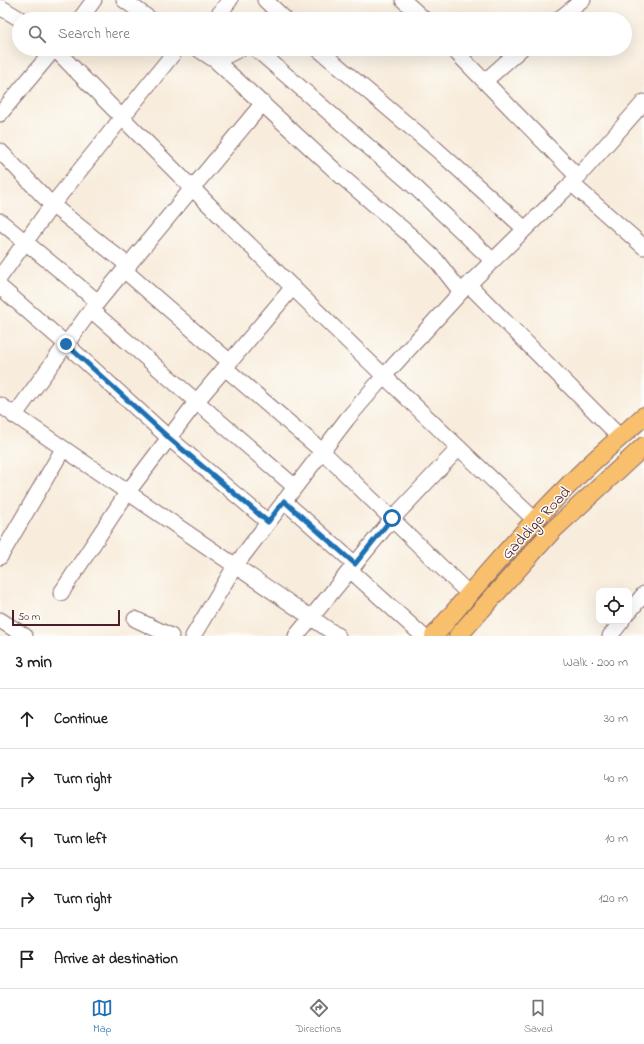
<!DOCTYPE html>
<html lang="en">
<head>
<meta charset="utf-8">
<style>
	:root { --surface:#fff; --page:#f2f2f2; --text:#222; --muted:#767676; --line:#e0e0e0; --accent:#1f6fb2 }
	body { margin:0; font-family:"Indie Flower",sans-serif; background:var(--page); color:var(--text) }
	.controls { position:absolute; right:12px; bottom:12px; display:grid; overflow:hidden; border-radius:8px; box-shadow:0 4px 16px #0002 }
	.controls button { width:36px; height:36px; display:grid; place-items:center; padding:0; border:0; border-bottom:1px solid var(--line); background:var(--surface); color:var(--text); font:20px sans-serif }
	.scale { position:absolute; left:12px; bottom:10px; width:108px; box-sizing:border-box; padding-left:4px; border:2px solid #4a1f2b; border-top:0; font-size:11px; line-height:14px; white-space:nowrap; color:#4a1f2b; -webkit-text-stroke:3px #fdfcf7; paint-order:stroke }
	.stop { position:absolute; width:12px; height:12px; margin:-9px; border:3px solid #1f6fb2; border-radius:50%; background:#fff }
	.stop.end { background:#1f6fb2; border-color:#fff; box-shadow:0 1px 4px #0008 }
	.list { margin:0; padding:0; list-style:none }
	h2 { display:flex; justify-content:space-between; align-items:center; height:52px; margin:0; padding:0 16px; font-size:17px }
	h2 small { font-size:13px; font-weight:400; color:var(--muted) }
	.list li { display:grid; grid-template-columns:26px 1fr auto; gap:12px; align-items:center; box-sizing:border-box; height:60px; padding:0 16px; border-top:1px solid var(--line) }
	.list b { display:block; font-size:15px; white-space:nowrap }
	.list em { font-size:13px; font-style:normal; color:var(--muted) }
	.icon { flex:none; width:22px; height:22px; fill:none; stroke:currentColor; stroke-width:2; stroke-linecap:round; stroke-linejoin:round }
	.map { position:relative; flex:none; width:644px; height:636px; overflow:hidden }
	.search { position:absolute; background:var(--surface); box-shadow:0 4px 16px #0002; left:12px; right:12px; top:12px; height:44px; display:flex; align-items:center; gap:10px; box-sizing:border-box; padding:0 14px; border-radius:22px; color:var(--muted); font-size:15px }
	.sheet { height:352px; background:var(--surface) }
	nav { display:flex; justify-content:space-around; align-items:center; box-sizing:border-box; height:56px; border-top:1px solid var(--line); background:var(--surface); font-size:11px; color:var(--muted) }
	nav a { display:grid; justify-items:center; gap:2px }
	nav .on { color:var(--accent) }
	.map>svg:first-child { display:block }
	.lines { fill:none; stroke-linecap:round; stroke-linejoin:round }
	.minor-casing { stroke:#876769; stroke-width:17 }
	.major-casing { stroke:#876769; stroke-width:20 }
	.minor { stroke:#fff; stroke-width:15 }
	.major { stroke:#f8bf6c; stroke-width:18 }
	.route { stroke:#1f6fb2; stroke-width:5 }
	.labels { text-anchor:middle; stroke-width:3; stroke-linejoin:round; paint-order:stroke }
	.street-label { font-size:16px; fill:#4a1f2b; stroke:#fdfcf7 }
</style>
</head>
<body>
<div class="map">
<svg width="644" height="636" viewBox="0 0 644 636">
	<rect width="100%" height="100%" fill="#fdfcf7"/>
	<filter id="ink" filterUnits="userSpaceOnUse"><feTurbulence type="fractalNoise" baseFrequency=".025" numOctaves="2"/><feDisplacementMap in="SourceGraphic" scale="8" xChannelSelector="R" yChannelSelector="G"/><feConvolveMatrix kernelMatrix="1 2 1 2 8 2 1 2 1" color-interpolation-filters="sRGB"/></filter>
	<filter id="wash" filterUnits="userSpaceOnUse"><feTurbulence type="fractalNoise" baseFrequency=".012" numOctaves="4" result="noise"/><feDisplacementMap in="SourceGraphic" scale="16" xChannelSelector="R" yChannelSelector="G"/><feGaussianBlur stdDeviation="0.9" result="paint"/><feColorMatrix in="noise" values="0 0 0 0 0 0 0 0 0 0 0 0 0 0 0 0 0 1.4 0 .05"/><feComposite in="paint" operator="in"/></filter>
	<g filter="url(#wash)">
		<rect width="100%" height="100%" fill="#f8eddd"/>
	</g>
	<g filter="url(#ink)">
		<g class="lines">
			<g class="minor-casing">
				<path id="minor" d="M124,0L150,19
					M265,0L285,19
					M403,0L424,19
					M0,7L20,19
					M80,19L94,0
					M215,19L230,0
					M559,19L583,0
					M55,49C211,210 372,366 535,520
					M198,49L216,61L341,176L411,236L436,260L461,292
					M256,49L416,188L493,261
					M318,49L435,148L525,229
					M453,49L578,177
					M216,61L240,49
					M485,81L521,49
					M0,114L50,54L52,49
					M0,151L52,205L129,266
					M571,183L644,247
					M0,221L98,302
					M125,271L230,362
					M0,277L52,205L177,49
					M469,285L620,437
					M0,287L66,344L169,438L268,522
					M91,310L295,487
					M225,368L322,451L469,594
					M0,405L338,636
					M14,416L91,310L263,103
					M284,501L355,564
					M0,557L63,449
					M350,570L423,636
					M61,593L127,493L197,401L293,287
					M629,612L644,594
					M135,619L171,636
					M0,620L25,636
					M193,636L235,566L347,419L384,376L461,292L578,177L644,102
					M296,636L392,519L459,448
					M610,636L622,621"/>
			</g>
			<g class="major-casing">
				<path id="major" d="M434,636C482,578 531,521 585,469C604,451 624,434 644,416
					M458,636L552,531L644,446"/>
			</g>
			<use href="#minor" class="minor"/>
			<use href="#major" class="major"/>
		</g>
	</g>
	<g class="lines" filter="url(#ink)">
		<path class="route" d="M66,344L169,438L268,522L284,501L355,564L392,518"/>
	</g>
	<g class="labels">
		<g class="street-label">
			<text transform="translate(535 522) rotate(-47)" y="6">Gaddige Road</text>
		</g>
	</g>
</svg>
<div class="controls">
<button><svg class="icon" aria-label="locate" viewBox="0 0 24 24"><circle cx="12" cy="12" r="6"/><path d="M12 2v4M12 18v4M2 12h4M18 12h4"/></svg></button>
</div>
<div class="scale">50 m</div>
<div class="stop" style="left:392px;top:518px"></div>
<div class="stop end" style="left:66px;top:344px"></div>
<div class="search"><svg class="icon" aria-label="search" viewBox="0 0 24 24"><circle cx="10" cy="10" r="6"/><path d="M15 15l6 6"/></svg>Search here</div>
</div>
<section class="sheet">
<h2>3 min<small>Walk · 200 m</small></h2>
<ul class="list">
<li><svg class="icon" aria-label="ahead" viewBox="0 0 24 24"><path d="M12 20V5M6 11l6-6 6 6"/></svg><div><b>Continue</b></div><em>30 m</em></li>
<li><svg class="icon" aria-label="right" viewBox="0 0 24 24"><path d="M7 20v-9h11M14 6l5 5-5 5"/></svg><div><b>Turn right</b></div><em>40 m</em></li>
<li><svg class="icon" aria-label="left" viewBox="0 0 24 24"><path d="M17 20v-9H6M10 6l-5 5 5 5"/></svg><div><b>Turn left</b></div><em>10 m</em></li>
<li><svg class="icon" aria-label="right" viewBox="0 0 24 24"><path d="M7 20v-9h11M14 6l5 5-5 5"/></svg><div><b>Turn right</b></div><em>120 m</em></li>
<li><svg class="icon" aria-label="arrive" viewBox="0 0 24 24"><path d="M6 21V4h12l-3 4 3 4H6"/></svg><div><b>Arrive at destination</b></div></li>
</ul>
</section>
<nav>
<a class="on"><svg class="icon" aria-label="map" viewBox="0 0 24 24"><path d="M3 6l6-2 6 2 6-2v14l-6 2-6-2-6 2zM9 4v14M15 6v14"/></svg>Map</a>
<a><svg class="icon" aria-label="directions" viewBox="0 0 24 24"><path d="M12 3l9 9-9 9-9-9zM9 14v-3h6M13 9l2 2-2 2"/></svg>Directions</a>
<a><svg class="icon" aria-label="saved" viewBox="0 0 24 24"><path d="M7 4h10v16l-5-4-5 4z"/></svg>Saved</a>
</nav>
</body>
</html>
